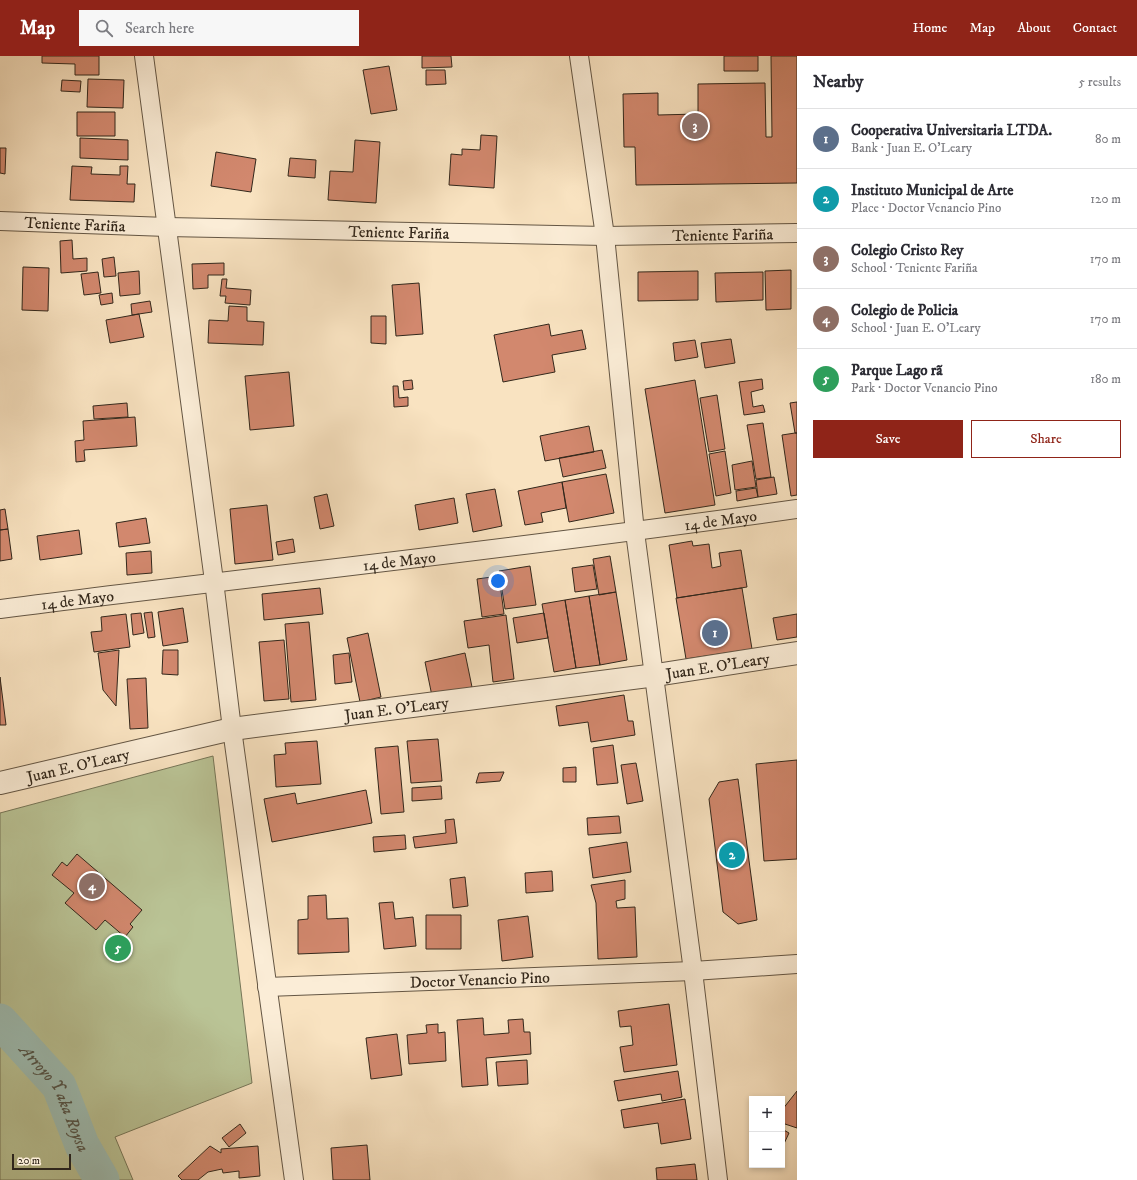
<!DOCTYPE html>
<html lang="en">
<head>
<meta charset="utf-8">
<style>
	:root { --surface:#fff; --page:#f7f7f7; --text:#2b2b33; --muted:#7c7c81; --line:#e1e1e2; --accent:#8f2418 }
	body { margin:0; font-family:"IM FELL DW Pica",serif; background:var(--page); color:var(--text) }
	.controls { position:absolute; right:12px; bottom:12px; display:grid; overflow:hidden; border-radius:0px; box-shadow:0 2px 6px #0003 }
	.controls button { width:36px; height:36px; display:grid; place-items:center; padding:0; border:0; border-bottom:1px solid var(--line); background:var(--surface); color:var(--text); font:20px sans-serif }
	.scale { position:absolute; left:12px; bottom:10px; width:59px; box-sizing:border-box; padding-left:4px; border:2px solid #32271b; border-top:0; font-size:11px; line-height:14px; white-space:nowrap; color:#32271b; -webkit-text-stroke:3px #fbedd7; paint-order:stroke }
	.you { position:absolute; left:498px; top:525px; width:14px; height:14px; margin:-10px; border:3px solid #fff; border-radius:50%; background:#1a73e8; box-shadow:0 0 0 6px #1a73e833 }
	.badge { display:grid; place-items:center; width:26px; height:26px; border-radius:50%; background:var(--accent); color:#fff; font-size:13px; font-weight:700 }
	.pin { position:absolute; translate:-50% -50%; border:2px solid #fff; box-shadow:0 1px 4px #0006 }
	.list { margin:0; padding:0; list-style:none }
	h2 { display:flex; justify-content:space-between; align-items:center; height:52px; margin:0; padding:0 16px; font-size:17px }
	h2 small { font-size:13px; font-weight:400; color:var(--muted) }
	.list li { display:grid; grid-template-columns:26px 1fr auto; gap:12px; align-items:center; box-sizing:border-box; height:60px; padding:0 16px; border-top:1px solid var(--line) }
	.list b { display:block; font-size:15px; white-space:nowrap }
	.list p { margin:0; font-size:13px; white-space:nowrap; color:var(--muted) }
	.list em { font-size:13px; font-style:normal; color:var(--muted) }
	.actions { display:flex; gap:8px; padding:12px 16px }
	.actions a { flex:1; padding:9px 0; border:1px solid var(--accent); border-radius:0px; text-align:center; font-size:14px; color:var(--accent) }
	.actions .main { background:var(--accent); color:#fff }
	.icon { flex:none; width:22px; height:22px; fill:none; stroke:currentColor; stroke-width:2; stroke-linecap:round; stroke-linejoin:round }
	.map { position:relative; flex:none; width:797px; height:1124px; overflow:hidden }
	header { display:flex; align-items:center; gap:24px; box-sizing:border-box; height:56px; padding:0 20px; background:var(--accent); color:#fff }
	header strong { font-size:19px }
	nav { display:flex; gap:22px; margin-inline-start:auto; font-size:14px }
	.search { width:280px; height:36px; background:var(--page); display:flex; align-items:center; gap:10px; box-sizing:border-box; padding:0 14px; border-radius:0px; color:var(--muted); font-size:15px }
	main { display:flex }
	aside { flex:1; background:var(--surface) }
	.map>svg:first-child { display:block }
	.green { fill:#bac496; stroke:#767658 }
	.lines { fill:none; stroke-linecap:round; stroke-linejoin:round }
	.river { stroke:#9ebeb4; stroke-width:35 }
	.building { fill:#d2886e; stroke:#32271b }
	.minor-casing { stroke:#645644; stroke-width:20 }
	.tertiary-casing { stroke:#645644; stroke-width:24 }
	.minor { stroke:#fbedd7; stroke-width:18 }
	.tertiary { stroke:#fbedd7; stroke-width:22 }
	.labels { text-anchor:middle; stroke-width:4; stroke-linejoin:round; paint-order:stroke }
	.street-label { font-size:16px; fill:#32271b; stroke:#fbedd7 }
	.water-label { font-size:17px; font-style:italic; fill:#525449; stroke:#fbedd7 }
</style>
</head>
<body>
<header>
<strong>Map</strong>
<div class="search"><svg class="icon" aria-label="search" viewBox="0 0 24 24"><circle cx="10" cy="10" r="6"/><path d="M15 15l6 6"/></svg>Search here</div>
<nav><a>Home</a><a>Map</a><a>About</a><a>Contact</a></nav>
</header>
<main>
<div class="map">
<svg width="797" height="1124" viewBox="0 0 797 1124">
	<rect width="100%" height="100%" fill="#f9e3c1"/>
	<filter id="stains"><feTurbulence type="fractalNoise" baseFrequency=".005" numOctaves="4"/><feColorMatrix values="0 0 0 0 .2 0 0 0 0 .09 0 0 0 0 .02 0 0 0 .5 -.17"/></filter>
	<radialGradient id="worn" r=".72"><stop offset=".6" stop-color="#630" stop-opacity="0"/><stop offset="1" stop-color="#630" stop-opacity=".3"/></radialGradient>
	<path class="green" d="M213,700L252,1027L115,1081L133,1124H0V757Z"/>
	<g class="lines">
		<path class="river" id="s1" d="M0,965L59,1030L82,1089L102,1124"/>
	</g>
	<path class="building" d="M42,0H99V19H75V8L42,7Z
		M422,0H451L452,11L422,12Z
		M724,0H758V15H724Z
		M771,0H797V127L636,129L635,91H624L623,38L658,37V59L698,58V28L765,27L766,81H772Z
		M389,10L397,54L371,58L363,14Z
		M426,14H445L446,28L426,29Z
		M88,23L124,24L123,52L87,51Z
		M62,24L81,25L80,36L61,35Z
		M77,56H115V80H77Z
		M481,79L497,80L494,132L449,129L451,98L462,99V93L480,94Z
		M80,82L128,84V104L80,102Z
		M355,84L380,86L376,147L328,144L330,115L353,116Z
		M0,92H6L5,118L0,117Z
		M216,96L256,103L251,136L211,130Z
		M290,102L316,104L315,122L288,120Z
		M72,110L92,111L91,118L120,119V110H128L127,128H135L134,146L70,144Z
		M72,184L73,203L87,202V215L61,217L60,185Z
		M114,201L116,220L104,221L102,203Z
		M224,207V219H208V232L193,233L192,208Z
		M23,211L49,212L48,255L22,254Z
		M791,214V253L766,254L765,215Z
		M139,215L140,238L120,240L118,217Z
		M698,215V244L638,245V216Z
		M98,216L101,237L84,239L81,218Z
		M763,216V244L716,246L715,217Z
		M222,223H227L226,232L251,234L250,249L225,247L226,240H220Z
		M419,227L423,278L396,280L392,229Z
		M112,237L113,247L101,249L99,239Z
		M150,245L152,256L132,259L131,248Z
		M229,250L247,251V265L264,266L263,289L208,287L209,264L228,265Z
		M139,258L144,281L110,287L106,264Z
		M371,260H386V288L371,287Z
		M549,268L551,280L582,274L586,293L552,299L555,316L503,326L494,279Z
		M731,283L735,307L705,312L701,287Z
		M695,284L698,301L675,305L673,287Z
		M289,316L294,370L250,374L245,320Z
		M762,323L763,333L751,336L753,351L763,349L765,356L744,359L739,326Z
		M412,324L413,333L404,334L403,325Z
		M695,324L715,449L665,457L645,333Z
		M393,330H398L399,342L408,341V350L394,351Z
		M717,339L725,393L709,396L700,342Z
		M797,346V377H795L790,347Z
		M127,347L128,361L94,363L93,350Z
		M135,361L137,390L84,394L85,405L76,406L75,385L84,384L83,365Z
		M763,367L771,421L756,423L747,369Z
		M589,370L594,396L545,405L540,380Z
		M795,377H797V439L791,440L782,379Z
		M602,394L606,412L563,421L559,402Z
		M725,395L731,437L716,440L709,398Z
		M752,405L756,431L735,434L732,409Z
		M606,418L614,457L569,466L562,426Z
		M774,421L777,438L758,441L756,424Z
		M562,426L566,452L541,457L543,466L525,469L518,435Z
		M756,432L758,441L737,445L736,435Z
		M495,433L502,470L473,476L466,438Z
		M327,438L334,470L320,473L314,441Z
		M454,442L458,467L419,474L415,449Z
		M267,449L273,504L235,508L230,453Z
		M5,453L8,473L0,474V454Z
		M146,462L150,487L119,491L116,467Z
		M8,473L12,503L0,505V474Z
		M79,474L82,498L40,504L37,480Z
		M293,483L295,496L278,499L276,486Z
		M692,485L693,490L709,488L712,512L721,510L719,497L741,494L747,531L677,542L669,489Z
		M151,495L152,517L127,519L126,497Z
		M610,500L616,536L599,539L593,503Z
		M593,509L597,533L575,536L572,512Z
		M530,510L536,549L505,553L499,515Z
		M499,520L504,558L482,561L477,523Z
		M320,532L323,558L264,564L262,538Z
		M742,532L752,593L686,603L676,542Z
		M616,536L627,604L600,609L589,540Z
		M589,540L600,609L576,612L565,544Z
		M565,544L576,612L554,616L542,548Z
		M183,552L188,586L163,590L158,556Z
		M152,556L155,581L148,582L144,557Z
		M141,557L144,577L133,579L131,558Z
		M544,557L548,582L517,587L513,562Z
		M126,558L130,591L94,596L91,576L102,575L101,561Z
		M797,558V581L777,584L773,562Z
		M506,559L514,623L493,626L489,589L468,592L464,565Z
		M309,566L316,644L291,646L285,568Z
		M368,577L381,641L360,646L347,582Z
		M284,584L289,643L264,645L259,586Z
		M119,594L116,650L103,634L98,597Z
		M163,594H178V619L162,618Z
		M349,597L352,626L335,628L333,599Z
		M465,597L472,631L432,640L425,606Z
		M0,621L6,669H0Z
		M146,622L148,672L130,673L127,623Z
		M624,639L628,665H633L635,679L591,686L588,666L559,670L556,650Z
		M438,683L442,725L411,727L407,685Z
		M317,685L321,728L276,731L274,699L286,698L285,687Z
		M613,689L618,727L597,729L593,692Z
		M398,690L404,756L381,758L375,692Z
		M797,704V803L764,805L756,708Z
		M636,707L643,745L627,748L621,709Z
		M576,711V726H563V712Z
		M504,716L500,725L476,727L479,717Z
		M738,723L757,864L738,868L723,856L709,743L719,726Z
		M441,730L442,743L412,745V732Z
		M366,734L372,767L272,786L264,743L295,737L297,748Z
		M619,760L621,777L588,779L587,762Z
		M454,763L457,787L415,792L413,781L446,777L445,764Z
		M405,779L406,793L374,796L373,781Z
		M627,786L631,816L593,822L589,792Z
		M77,798L142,854L130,868L133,871L125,881L105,864L96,874L65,847L74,837L52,819L62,806L67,810Z
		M552,815L553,835L526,837L525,817Z
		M465,821L468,850L453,852L450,823Z
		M625,824V843L616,845L617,852L635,851L637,901L598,903L596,847L591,829Z
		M326,839L327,863L348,862L349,896L298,898V864L308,863V840Z
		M393,846L395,863L413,861L416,890L384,893L379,847Z
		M426,859H461V893H426Z
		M528,860L533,901L502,905L498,864Z
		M669,948L677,1009L624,1016L620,991L633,989L631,970L620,971L618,955Z
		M483,962L484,979L509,977L508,964L523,963L524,976H530L531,998L486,1002L488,1029L462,1031L457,964Z
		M438,968V977L445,976L446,1005L409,1008L407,979L427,977L426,969Z
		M397,978L402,1019L371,1023L366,982Z
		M527,1004L528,1028L498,1030L496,1006Z
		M678,1015L682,1041L662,1045L661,1038L618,1045L614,1025Z
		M797,1035V1072L782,1067V1054Z
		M685,1043L691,1083L661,1088L658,1067L624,1072L621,1054Z
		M240,1068L246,1077L229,1091L222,1082Z
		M782,1073L789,1077L782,1092Z
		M367,1089L370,1124H333L331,1092Z
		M210,1090L221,1097V1093L258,1090L260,1120L239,1122V1115L223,1117L222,1113L208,1116L198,1124H182L178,1120Z
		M695,1108L697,1124H657L656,1112Z"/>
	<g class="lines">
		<g class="minor-casing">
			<g id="minor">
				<path d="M144,0L214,525L232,673L294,1124"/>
				<path d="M579,0L605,180L635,476L693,915L718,1124"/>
				<path id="s2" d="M0,165L167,171L605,180L797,177"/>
				<path id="s3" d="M0,553C266,519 532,491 797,453"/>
				<path id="s4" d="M267,931L693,915L797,908"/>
			</g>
		</g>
		<g class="tertiary-casing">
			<g id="tertiary">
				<path id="s5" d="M0,727L232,673L656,619L797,597"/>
			</g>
		</g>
		<use href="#minor" class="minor"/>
		<use href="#tertiary" class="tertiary"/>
	</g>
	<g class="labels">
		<g class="street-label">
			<text dy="6" stroke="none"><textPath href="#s2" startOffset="75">Teniente Fariña</textPath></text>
			<text dy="6" stroke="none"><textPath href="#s2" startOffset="399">Teniente Fariña</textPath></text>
			<text dy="6" stroke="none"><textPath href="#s2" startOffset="723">Teniente Fariña</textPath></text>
			<text dy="6" stroke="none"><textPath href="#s3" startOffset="726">14 de Mayo</textPath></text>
			<text dy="6" stroke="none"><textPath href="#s3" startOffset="402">14 de Mayo</textPath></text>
			<text dy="6" stroke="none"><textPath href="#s3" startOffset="78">14 de Mayo</textPath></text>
			<text dy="6" stroke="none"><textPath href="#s5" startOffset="728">Juan E. O'Leary</textPath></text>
			<text dy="6" stroke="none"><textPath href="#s5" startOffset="404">Juan E. O'Leary</textPath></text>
			<text dy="6" stroke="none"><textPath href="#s5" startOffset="80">Juan E. O'Leary</textPath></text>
			<text dy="6" stroke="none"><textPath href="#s4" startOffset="213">Doctor Venancio Pino</textPath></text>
		</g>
		<g class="water-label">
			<text dy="6" stroke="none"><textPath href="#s1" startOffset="96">Arroyo Y aka Roysa</textPath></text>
		</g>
	</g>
	<rect width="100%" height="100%" filter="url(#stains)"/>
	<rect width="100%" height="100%" fill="url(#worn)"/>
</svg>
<div class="controls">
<button>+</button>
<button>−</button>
</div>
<div class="scale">20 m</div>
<div class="you"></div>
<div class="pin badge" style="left:715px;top:577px;background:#5c6f8a">1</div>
<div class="pin badge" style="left:732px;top:799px;background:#0f9aa8">2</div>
<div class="pin badge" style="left:695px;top:70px;background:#8d6e63">3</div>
<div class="pin badge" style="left:92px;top:830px;background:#8d6e63">4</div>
<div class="pin badge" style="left:118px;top:892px;background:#2e9e5b">5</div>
</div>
<aside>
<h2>Nearby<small>5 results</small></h2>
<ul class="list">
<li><span class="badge" style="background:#5c6f8a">1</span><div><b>Cooperativa Universitaria LTDA.</b><p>Bank · Juan E. O'Leary</p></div><em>80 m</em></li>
<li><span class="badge" style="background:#0f9aa8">2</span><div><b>Instituto Municipal de Arte</b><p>Place · Doctor Venancio Pino</p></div><em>120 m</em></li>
<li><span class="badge" style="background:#8d6e63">3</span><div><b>Colegio Cristo Rey</b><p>School · Teniente Fariña</p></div><em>170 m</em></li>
<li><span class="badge" style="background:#8d6e63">4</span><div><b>Colegio de Policia</b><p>School · Juan E. O'Leary</p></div><em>170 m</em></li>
<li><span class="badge" style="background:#2e9e5b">5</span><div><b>Parque Lago rã</b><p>Park · Doctor Venancio Pino</p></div><em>180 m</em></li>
</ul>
<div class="actions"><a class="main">Save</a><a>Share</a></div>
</aside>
</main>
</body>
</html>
